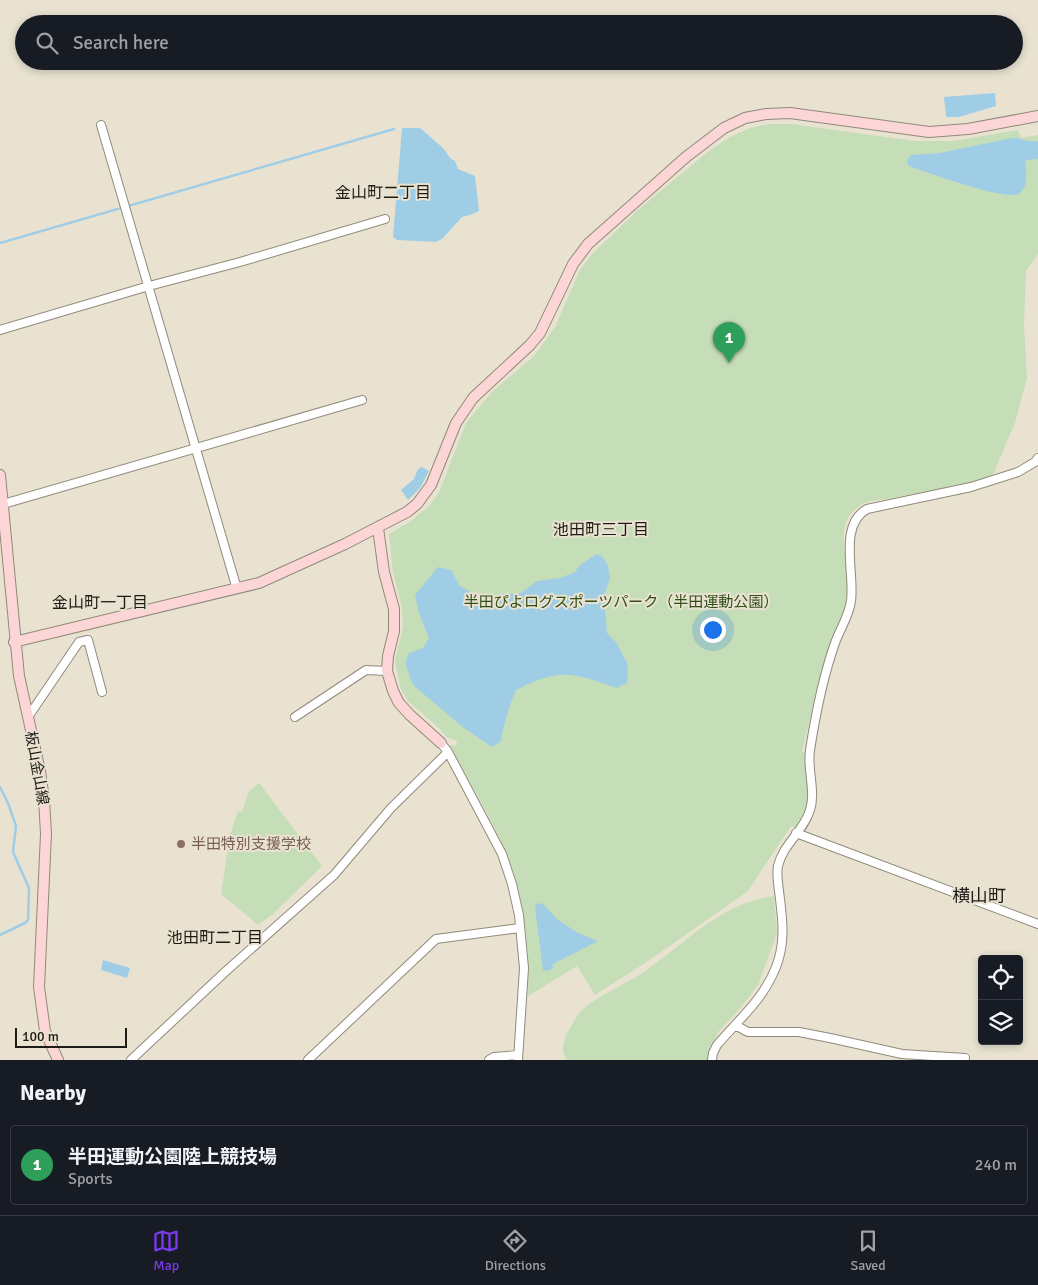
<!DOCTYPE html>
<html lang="en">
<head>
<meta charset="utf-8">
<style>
	:root { --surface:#171b24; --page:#242831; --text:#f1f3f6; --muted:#9ea1a6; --line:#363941; --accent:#7c3aed }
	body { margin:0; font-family:Signika,"Noto Sans JP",sans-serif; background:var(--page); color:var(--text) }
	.controls { position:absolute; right:15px; bottom:15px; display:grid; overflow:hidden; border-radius:5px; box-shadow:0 2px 8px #0003 }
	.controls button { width:45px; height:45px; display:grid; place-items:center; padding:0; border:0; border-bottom:1px solid var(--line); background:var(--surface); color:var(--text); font:25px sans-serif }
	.scale { position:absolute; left:15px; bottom:12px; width:112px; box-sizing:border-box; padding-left:5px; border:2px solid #1d1b15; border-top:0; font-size:14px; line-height:18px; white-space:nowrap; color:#1d1b15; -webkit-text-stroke:4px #e9e2d1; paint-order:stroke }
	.you { position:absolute; left:712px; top:629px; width:18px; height:18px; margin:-12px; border:4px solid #fff; border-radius:50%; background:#1a73e8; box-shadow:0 0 0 8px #1a73e833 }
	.badge { display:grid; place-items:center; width:32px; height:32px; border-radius:50%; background:var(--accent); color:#fff; font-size:16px; font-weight:700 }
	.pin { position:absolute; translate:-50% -41px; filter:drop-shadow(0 1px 2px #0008) }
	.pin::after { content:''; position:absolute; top:26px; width:18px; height:15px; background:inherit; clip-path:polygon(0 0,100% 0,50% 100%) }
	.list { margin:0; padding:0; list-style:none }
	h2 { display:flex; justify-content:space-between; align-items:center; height:65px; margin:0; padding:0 20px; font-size:21px }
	h2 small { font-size:16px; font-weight:400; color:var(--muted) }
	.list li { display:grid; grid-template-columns:32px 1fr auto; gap:15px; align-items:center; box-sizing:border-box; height:80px; margin:0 10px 10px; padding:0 10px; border:1px solid var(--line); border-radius:5px }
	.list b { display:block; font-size:19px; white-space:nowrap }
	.list p { margin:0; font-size:16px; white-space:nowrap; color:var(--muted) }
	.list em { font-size:16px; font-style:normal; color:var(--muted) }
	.icon { flex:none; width:28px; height:28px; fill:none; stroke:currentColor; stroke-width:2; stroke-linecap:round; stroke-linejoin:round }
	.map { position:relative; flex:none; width:1038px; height:1060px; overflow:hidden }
	.search { position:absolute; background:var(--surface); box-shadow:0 2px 8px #0003; left:15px; right:15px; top:15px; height:55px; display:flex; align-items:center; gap:12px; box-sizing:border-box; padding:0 18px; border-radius:28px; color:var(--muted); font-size:19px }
	.sheet { height:155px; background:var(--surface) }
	nav { display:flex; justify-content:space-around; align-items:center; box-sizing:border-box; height:70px; border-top:1px solid var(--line); background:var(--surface); font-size:14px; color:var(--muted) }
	nav a { display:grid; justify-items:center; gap:2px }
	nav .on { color:var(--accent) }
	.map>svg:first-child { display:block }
	.green { fill:#c5deb8 }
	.water { fill:#a0cde6 }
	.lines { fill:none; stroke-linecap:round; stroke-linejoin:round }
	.stream { stroke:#a0cde6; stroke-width:2.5 }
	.street-casing { stroke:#908a7b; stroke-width:10 }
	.secondary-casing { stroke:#908a7b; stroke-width:12 }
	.street { stroke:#fff; stroke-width:8 }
	.secondary { stroke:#fcd5d6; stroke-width:10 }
	.education-dot { fill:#8d6e63; stroke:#e9e2d1; stroke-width:2 }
	.labels { text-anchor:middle; stroke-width:4; stroke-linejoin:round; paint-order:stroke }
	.park-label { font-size:15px; fill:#304f19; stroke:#e9e2d1 }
	.street-label { font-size:15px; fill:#1d1b15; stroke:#e9e2d1 }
	.education-label { font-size:15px; fill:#785e54; stroke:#e9e2d1; text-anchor:start }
	.neighbourhood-label { font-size:16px; fill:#1d1b15; stroke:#e9e2d1 }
	.quarter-label { font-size:18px; fill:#1d1b15; stroke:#e9e2d1 }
</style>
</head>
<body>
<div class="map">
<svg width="1038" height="1060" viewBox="0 0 1038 1060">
	<rect width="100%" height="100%" fill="#e9e2d1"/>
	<path class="green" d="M769,124H791L915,141H953L1018,130L1021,138L1038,135V254L1026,271L1024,326L1027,378L1015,423L992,477C959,488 925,491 892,498C883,500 870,500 862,504C830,523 850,559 849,588C848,613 832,636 825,660C815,689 810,721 802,752L808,754V806L805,816L797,829L791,826L748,891L651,959L595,995L577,966L528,996C530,948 525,895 505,850C489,814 468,780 450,745L456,746L457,741L446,737L439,728L409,702L401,690L395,661L403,627L402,608L393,573L389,534L411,521L430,505L439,492L466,423L492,392L534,356L555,327L580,270L592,254L639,209L709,151L730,137L750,128Z
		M259,783L322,866L274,913L258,925L221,894L230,835L238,811L242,812L249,791Z
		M774,896L777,933L758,985L738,1011L719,1031L711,1046L709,1060H566C565,1057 563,1053 563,1049C562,1039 576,1016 583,1009C602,993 625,985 645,971C687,942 721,903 774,896Z"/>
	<path class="water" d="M995,93L996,106L959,117H946L944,97Z
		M402,128H420L443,148L451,159L455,161L458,169L475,176L479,211L470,215L462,217L442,239L435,242L397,240L393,237Z
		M1012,138C1022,137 1024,143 1038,141V159L1025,160C1026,170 1029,185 1020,193C1010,203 930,173 914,168L908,165L907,161L911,155L940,153Z
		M422,467L429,471L420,488L408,500L401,490L414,479L418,469Z
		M596,554L603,557L608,566L610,578L604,596L607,633L616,642L627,663L628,674L627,683L616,688C571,672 560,668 516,690L508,711L500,742L492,747L464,728L413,685L405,663L409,653L423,648L429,638L419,613L415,595L438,567L451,570L460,586L478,596L521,593L537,581L560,578L575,572L579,566Z
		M539,903L544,905L558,920L578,933L598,941L553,964L552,966L554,968L547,971L543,970L535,907L536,904Z
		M103,960L130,968L127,978L101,970Z"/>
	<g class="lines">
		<path class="stream" d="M0,243L394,129
			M0,787L8,803L16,826L13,852L29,888L28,920L25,923L0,935"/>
		<g class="street-casing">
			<path id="street" d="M101,125L237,589
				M0,330L149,286L240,262L385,219
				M0,505L362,400
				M28,717L79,642L88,640L102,692
				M295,717L366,670L387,671
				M441,743L448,752L502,854L512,884L519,915L524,968L518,1060
				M796,833L1038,924
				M735,1025L748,1032H799L830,1038L902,1054L965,1058
				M131,1060L225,972L334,875L391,808L448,752
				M308,1060L436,939L520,928
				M489,1060L494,1057L518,1055
				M712,1060L713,1053L717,1045C740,1018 763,1000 776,967C785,944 783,923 780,899C779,889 776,876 778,866C783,844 804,831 810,810C816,791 807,770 810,750C815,718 824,674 835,643C840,629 849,616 851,601C855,573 838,525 867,509L971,487L1018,472L1035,462L1038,458"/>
		</g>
		<g class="secondary-casing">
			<path id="secondary" d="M0,475L19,676L40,771L44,799L46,834L39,987L45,1031L58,1060
				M378,528L384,572L394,609V631L388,656L387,671L393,691L399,703L410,715L441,743
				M14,642L259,583L345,544L407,512L417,504L431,485L456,423L473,398L530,345L540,333L573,264L588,244L686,157L724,128L745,118L766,114L790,113L929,132L968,129L1038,116"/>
		</g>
		<use href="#street" class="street"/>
		<use href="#secondary" class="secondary"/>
	</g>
	<circle class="education-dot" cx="181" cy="844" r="5"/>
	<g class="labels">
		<g class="park-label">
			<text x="621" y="607">半田ぴよログスポーツパーク（半田運動公園）</text>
		</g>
		<g class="street-label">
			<text transform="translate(37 768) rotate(80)" y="5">板山金山線</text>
		</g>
		<g class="education-label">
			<text x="191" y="849">半田特別支援学校</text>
		</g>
		<g class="neighbourhood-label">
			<text x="383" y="198">金山町二丁目</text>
			<text x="601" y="535">池田町三丁目</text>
			<text x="100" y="608">金山町一丁目</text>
			<text x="215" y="943">池田町二丁目</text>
		</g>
		<g class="quarter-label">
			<text x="979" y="902">横山町</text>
		</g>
	</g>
</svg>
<div class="controls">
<button><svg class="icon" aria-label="locate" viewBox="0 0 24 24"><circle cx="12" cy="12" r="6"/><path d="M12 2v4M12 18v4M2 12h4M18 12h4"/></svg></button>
<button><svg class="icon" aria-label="layers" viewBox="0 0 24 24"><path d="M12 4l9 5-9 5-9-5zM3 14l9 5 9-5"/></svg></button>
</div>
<div class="scale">100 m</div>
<div class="you"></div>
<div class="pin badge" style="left:729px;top:363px;background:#2e9e5b">1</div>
<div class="search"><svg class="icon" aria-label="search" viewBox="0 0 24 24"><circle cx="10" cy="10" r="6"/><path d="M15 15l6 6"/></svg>Search here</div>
</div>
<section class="sheet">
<h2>Nearby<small></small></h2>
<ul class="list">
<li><span class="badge" style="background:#2e9e5b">1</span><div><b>半田運動公園陸上競技場</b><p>Sports</p></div><em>240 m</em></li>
</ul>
</section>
<nav>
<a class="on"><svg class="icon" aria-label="map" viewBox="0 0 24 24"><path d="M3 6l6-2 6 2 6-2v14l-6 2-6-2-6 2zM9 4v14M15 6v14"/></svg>Map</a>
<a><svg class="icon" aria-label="directions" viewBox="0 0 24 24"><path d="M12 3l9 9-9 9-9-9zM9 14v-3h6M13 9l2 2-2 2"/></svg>Directions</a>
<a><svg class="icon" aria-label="saved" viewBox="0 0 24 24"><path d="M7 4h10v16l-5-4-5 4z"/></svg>Saved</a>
</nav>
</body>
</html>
